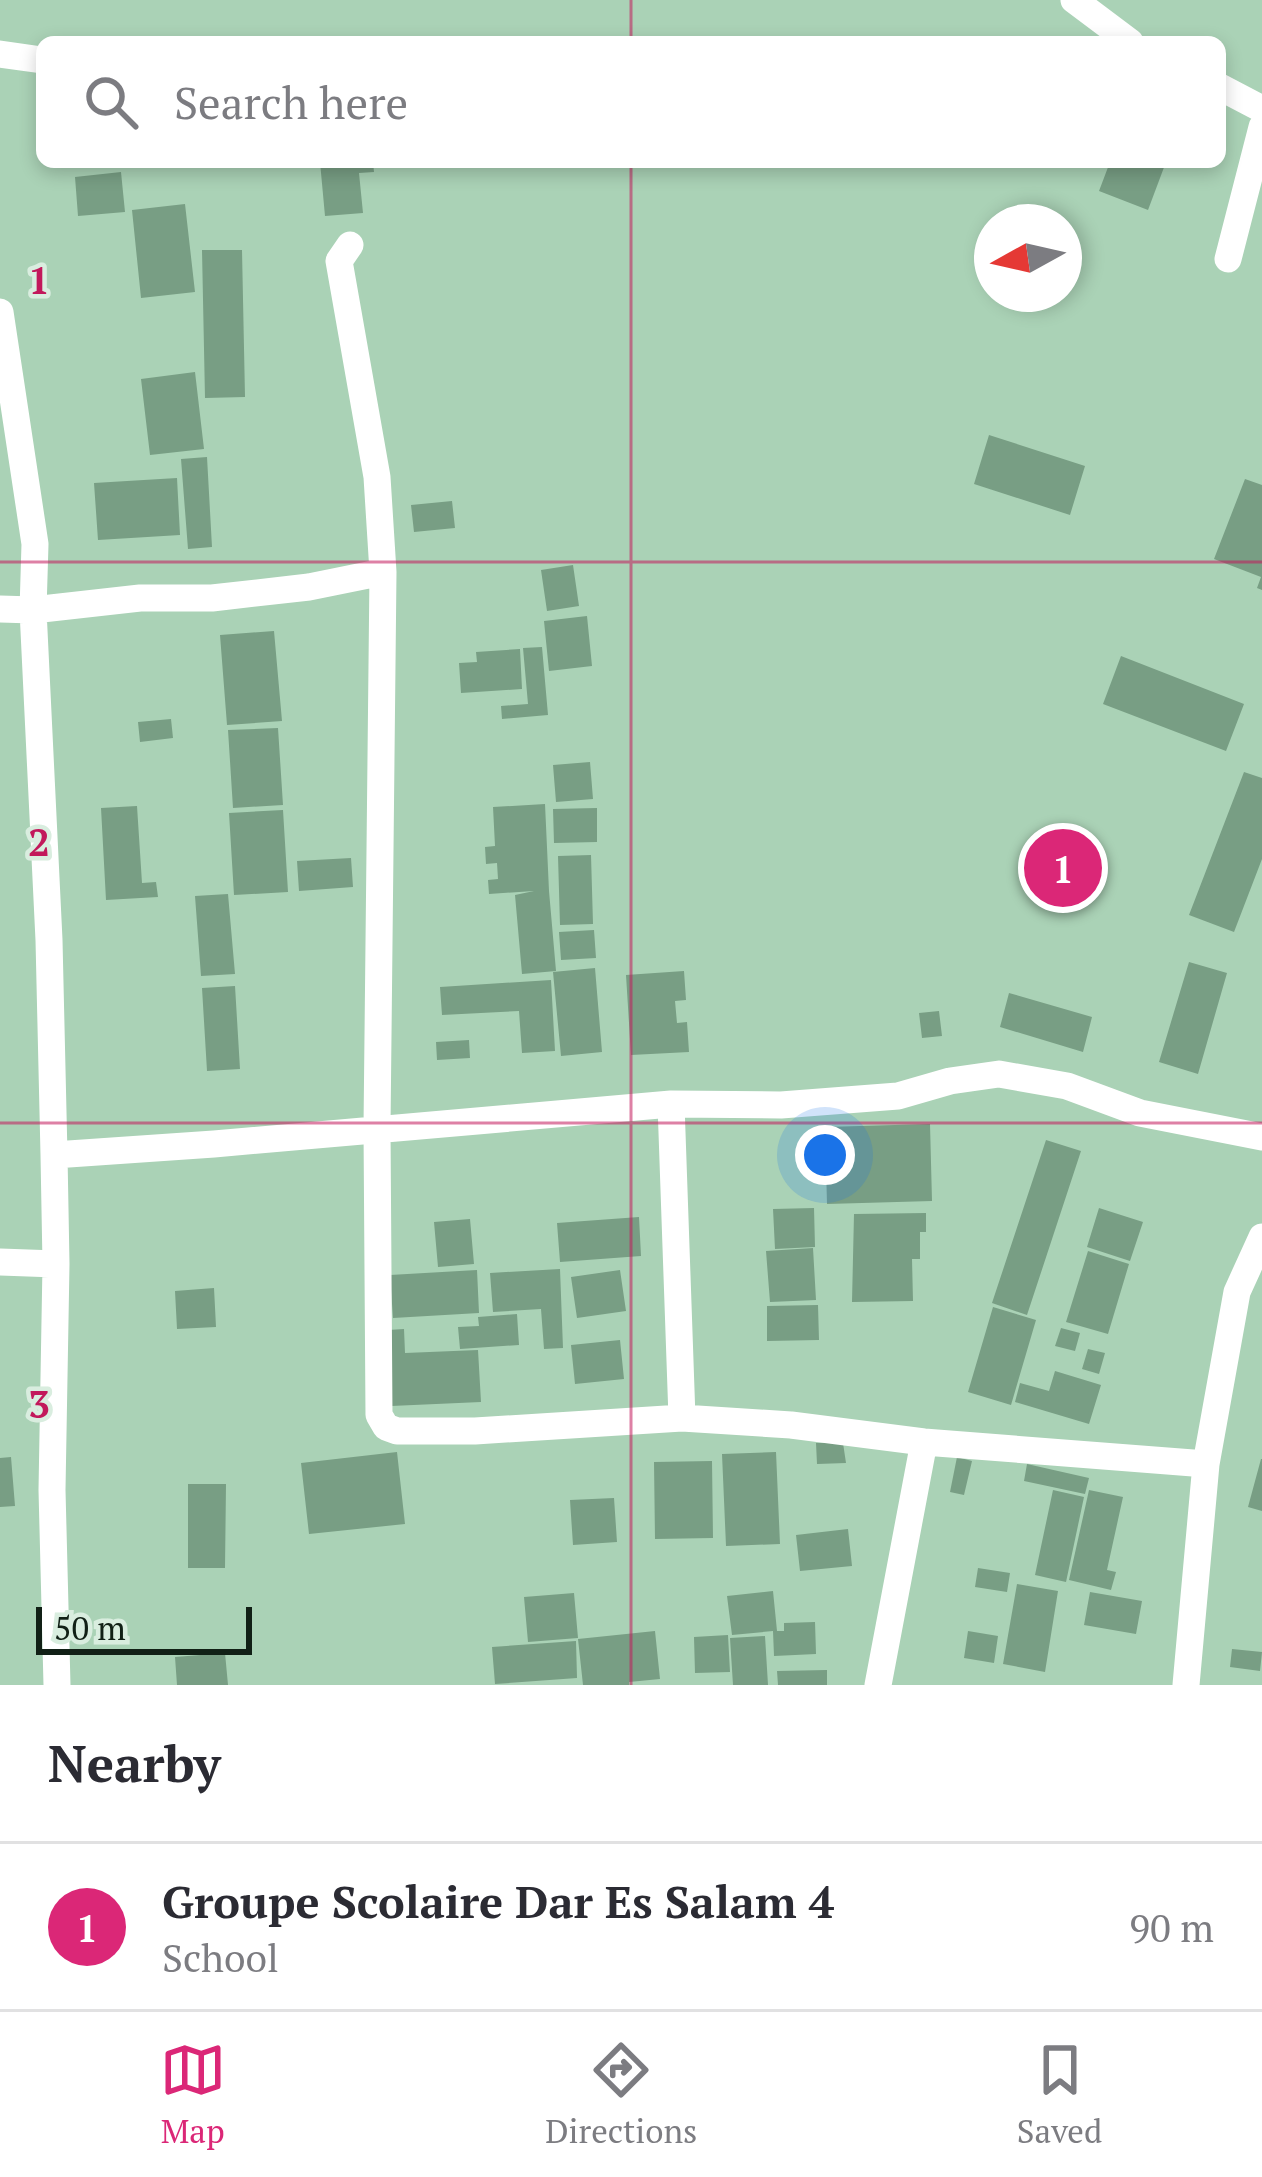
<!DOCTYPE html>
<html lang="en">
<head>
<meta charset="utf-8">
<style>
	:root { --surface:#fff; --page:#f2f2f3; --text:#2b2b33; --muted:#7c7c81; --line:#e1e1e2; --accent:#db2777 }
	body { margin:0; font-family:"PT Serif",serif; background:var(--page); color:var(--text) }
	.compass { position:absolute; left:974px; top:204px; width:108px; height:108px; border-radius:50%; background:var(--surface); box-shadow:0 6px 18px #0003; rotate:262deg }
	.scale { position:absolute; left:36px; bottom:30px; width:216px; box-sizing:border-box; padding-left:12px; border:6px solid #112016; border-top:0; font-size:33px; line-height:42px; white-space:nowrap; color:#112016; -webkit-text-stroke:9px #d9eddf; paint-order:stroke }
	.you { position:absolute; left:825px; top:1155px; width:42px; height:42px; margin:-30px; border:9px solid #fff; border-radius:50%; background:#1a73e8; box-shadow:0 0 0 18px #1a73e833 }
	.badge { display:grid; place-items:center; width:78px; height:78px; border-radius:50%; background:var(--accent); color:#fff; font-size:39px; font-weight:700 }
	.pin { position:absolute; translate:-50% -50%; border:6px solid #fff; box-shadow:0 3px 12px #0006 }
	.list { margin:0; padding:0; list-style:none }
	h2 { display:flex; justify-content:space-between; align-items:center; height:156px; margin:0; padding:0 48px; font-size:51px }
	h2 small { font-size:39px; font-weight:400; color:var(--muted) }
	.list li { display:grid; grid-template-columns:78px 1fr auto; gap:36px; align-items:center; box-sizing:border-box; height:168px; padding:0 48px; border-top:3px solid var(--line) }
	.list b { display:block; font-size:45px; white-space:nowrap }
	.list p { margin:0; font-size:39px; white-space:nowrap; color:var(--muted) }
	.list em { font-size:39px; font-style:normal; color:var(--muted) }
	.icon { flex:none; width:66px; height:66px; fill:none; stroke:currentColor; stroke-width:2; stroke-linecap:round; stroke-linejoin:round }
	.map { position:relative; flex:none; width:1262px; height:1685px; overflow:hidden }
	.search { position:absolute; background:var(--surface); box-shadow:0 6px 18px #0003; left:36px; right:36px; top:36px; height:132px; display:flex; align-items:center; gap:30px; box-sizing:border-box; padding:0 42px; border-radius:18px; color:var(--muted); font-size:45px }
	.sheet { height:324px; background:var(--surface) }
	nav { display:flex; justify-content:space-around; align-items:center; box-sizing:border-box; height:168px; border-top:3px solid var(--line); background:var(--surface); font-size:33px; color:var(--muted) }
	nav a { display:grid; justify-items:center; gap:6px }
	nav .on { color:var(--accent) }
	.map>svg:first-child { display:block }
	.building { fill:#789e84 }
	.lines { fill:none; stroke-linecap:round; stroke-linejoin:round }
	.minor { stroke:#fff; stroke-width:27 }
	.grid { fill:none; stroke:#c2185b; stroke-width:3; stroke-opacity:0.55 }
	.grid-label { font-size:39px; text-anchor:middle; font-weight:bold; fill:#c2185b; stroke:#d9eddf; stroke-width:9; stroke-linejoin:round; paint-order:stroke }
</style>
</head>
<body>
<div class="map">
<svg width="1262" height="1685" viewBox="0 0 1262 1685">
	<rect width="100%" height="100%" fill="#aad2b6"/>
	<path class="building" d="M320,162H373L374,172L359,173L363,213L325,216Z
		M1110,162H1166L1148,210L1099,191Z
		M121,172L125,212L78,216L75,177Z
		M185,204L195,292L141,298L132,210Z
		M202,250H242L245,397L205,398Z
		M195,372L204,449L150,455L141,379Z
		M989,435L1085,466L1070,515L974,484Z
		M207,457L212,547L188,549L181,459Z
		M177,478L180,535L98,540L94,483Z
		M1245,479L1262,485V590L1257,588L1261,577L1214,559Z
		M452,501L455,528L414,532L411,505Z
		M573,565L579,606L547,611L541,570Z
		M587,616L592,666L549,671L544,621Z
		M274,631L282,721L227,725L220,635Z
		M542,647L548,715L502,719L501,706L528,704L523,648Z
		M520,649L522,689L461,693L459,663L477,662L476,652Z
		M1121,656L1244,704L1226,751L1103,704Z
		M171,719L173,738L140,742L138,722Z
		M278,728L283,805L233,808L228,730Z
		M590,762L593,799L556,802L553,765Z
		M1244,772L1262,778V859L1234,932L1189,915Z
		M545,804L549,891L556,971L522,974L515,895L534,891L489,894L488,880L498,879L497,863L486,864L485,847L495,846L493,807Z
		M137,806L142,883L156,882L158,897L106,900L101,808Z
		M597,808V842L554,843L553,809Z
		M283,810L288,892L234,895L229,813Z
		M591,855L593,924L560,925L558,856Z
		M351,858L353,887L299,891L297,861Z
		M228,894L235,974L201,976L195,896Z
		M594,930L596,958L561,960L559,932Z
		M1189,962L1227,973L1198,1074L1159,1062Z
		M595,968L602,1052L561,1056L553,972Z
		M684,971L686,1000L675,1001L677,1023L687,1022L689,1052L631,1055L626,975Z
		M551,980L555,1051L522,1053L519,1011L442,1015L440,987Z
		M235,986L240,1069L207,1071L202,988Z
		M1009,993L1092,1017L1083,1052L1000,1027Z
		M939,1011L942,1036L922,1038L919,1013Z
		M469,1040L470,1058L437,1060L436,1042Z
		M930,1124L932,1201L827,1204L825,1127Z
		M1046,1140L1081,1151L1027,1315L992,1303Z
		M814,1208L815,1247L775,1249L773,1209Z
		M1099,1208L1143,1222L1130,1261L1087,1247Z
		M926,1213V1232H920V1259H912L913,1301L852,1302L854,1214Z
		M639,1217L641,1256L560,1262L557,1223Z
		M470,1219L474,1264L438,1267L434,1222Z
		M813,1248L816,1300L770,1302L766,1251Z
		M1088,1251L1129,1264L1108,1334L1066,1322Z
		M560,1269L563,1348L544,1349L541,1309L493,1312L490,1273Z
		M477,1270L479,1313L393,1318L390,1275Z
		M620,1270L626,1311L577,1318L571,1277Z
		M214,1288L216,1327L177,1329L175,1291Z
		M818,1305L819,1340L767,1341V1306Z
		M993,1307L1036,1320L1011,1405L968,1392Z
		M517,1314L519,1345L460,1349L458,1327L479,1326L478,1317Z
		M1061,1328L1080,1333L1075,1351L1055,1346Z
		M404,1329L405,1353L478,1350L481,1402L391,1406L388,1330Z
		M620,1340L624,1379L575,1384L571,1345Z
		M1088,1349L1105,1353L1099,1374L1082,1369Z
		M1055,1371L1101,1385L1089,1424L1015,1402L1020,1383L1049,1391Z
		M816,1443H843L846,1463L817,1464Z
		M397,1452L405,1524L309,1534L301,1463Z
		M776,1452L780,1544L726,1546L722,1454Z
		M11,1457L15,1506L0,1507V1458Z
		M957,1457L972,1461L964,1495L950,1492Z
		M1261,1459H1262V1511L1248,1507Z
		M712,1461L713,1538L655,1539L654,1462Z
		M1027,1464L1089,1478L1085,1494L1024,1481Z
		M188,1484H226L225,1568H188Z
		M1053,1490L1084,1497L1066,1582L1035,1575Z
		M1089,1490L1123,1497L1107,1570L1116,1572L1111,1590L1069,1580Z
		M614,1498L617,1542L573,1545L570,1500Z
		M848,1529L852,1566L800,1571L796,1535Z
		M978,1568L1010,1573L1007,1592L975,1587Z
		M1017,1584L1058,1591L1045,1672L1003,1664Z
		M773,1591L777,1631H784V1623L815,1622L816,1654L774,1656L773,1631L732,1635L727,1596Z
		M1090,1592L1142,1601L1136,1634L1084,1625Z
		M574,1593L578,1638L528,1642L524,1597Z
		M655,1631L660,1679L629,1682V1685H583L578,1639Z
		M968,1631L998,1636L994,1663L964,1658Z
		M728,1635L730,1672L695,1673L694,1637Z
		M765,1636L768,1685H733L730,1638Z
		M576,1641L577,1678L495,1684L492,1647Z
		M1232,1649L1262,1652L1260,1671L1230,1667Z
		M225,1653L228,1685H177L175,1657Z
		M827,1670V1685H778L777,1671Z"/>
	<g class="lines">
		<path class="minor" d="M1074,0L1130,42
			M0,54L42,60
			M1220,87L1262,109
			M350,245L339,261L377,477L383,572L377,1128L379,1415L386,1427L397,1431H475L682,1418L791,1425L924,1442L1206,1464
			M1228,259L1262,127
			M0,312L35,544L33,610L49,940L54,1155L56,1264L52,1490L57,1685
			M0,609L33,610L140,598H212L309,587L383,572
			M671,1104L682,1418
			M54,1155L214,1144L671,1104L781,1105L898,1096L950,1081L999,1074L1067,1086L1140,1113L1262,1137
			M0,1262L56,1264
			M878,1685L924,1442
			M1186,1685L1206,1464L1237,1292L1262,1237"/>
	</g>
	<path class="grid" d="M631,0V42M631,162V1685M0,562H1262M0,1123H1262"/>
	<g class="grid-label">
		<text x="39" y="294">1</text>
		<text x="39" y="856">2</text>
		<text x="39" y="1418">3</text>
	</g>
</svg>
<svg class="compass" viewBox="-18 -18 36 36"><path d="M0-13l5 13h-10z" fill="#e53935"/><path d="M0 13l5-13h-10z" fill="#7c7c81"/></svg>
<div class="scale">50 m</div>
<div class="you"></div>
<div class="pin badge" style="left:1063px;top:868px">1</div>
<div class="search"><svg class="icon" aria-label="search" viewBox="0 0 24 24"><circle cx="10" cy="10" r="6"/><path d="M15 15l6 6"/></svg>Search here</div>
</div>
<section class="sheet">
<h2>Nearby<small></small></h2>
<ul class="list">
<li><span class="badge">1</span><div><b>Groupe Scolaire Dar Es Salam 4</b><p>School</p></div><em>90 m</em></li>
</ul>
</section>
<nav>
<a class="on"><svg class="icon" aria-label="map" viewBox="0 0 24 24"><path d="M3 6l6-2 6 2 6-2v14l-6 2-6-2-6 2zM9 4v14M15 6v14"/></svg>Map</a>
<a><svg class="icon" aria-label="directions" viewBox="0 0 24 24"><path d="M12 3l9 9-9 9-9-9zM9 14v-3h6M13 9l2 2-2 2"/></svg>Directions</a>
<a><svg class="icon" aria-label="saved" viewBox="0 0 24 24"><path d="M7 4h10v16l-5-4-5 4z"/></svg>Saved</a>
</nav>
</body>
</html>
